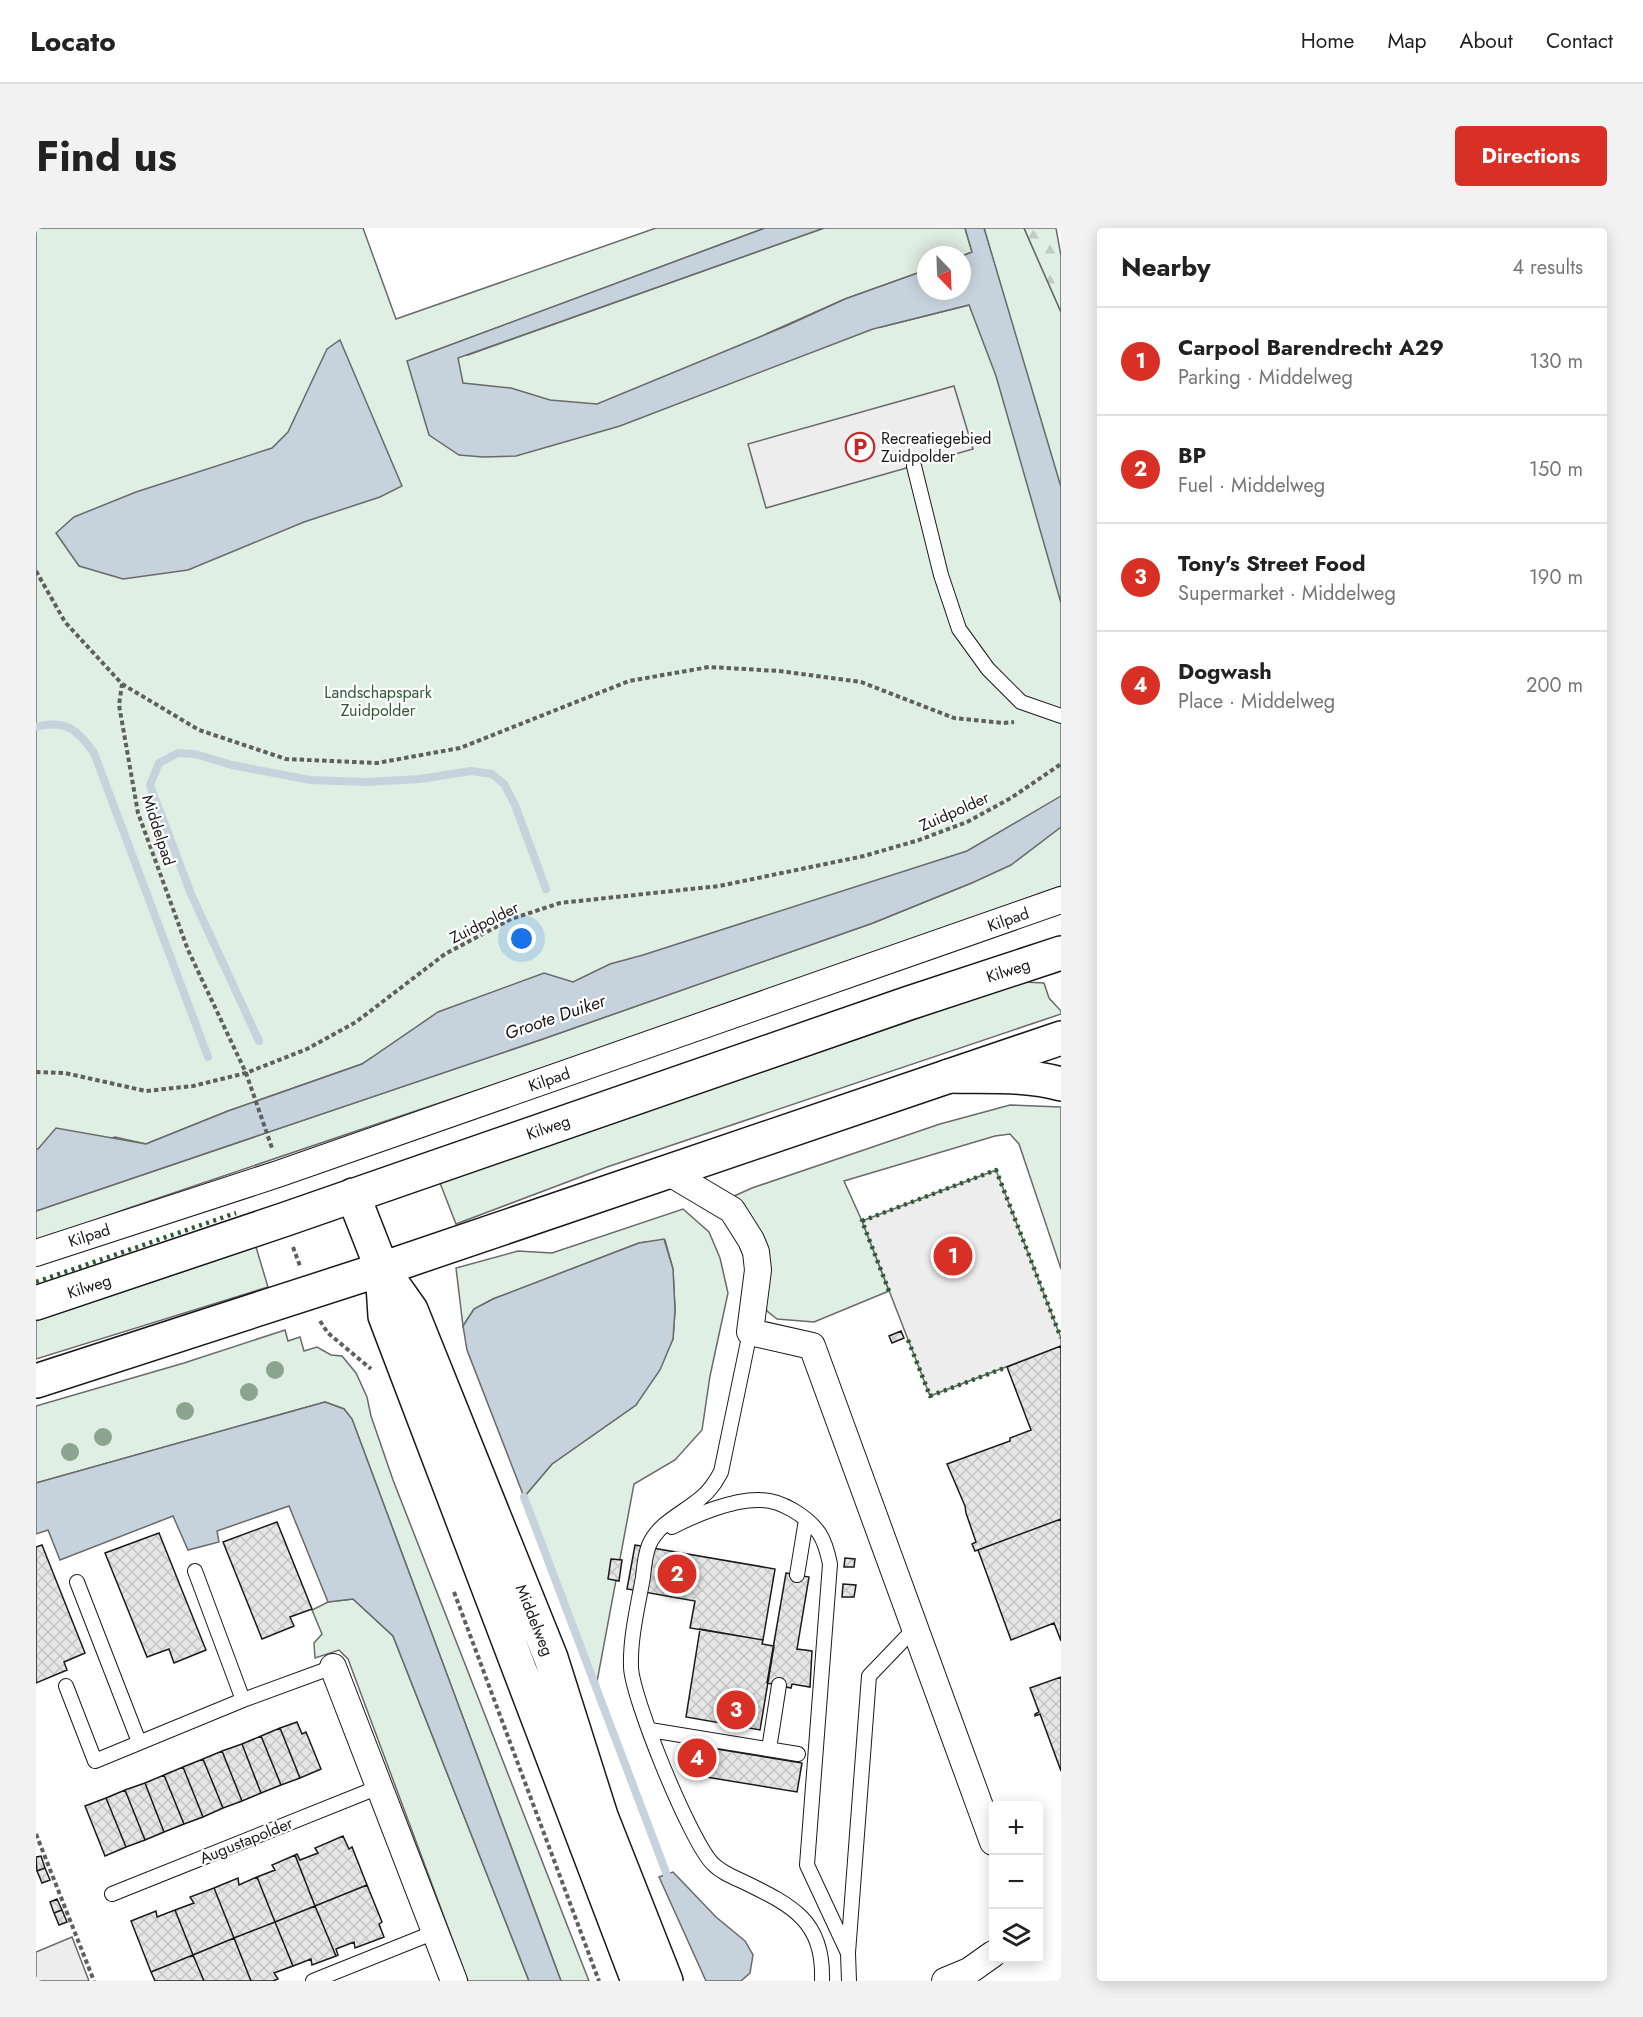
<!DOCTYPE html>
<html lang="en">
<head>
<meta charset="utf-8">
<style>
	:root { --surface:#fff; --page:#f2f2f2; --text:#222; --muted:#767676; --line:#e0e0e0; --accent:#d93025 }
	body { margin:0; font-family:Jost,sans-serif; background:var(--page); color:var(--text) }
	.controls { position:absolute; right:18px; bottom:18px; display:grid; overflow:hidden; border-radius:6px; box-shadow:0 3px 15px #0003 }
	.controls button { width:54px; height:54px; display:grid; place-items:center; padding:0; border:0; border-bottom:2px solid var(--line); background:var(--surface); color:var(--text); font:30px sans-serif }
	.compass { position:absolute; left:881px; top:18px; width:54px; height:54px; border-radius:50%; background:var(--surface); box-shadow:0 3px 15px #0003; rotate:157deg }
	.you { position:absolute; left:486px; top:711px; width:21px; height:21px; margin:-15px; border:4px solid #fff; border-radius:50%; background:#1a73e8; box-shadow:0 0 0 9px #1a73e833 }
	.badge { display:grid; place-items:center; width:39px; height:39px; border-radius:50%; background:var(--accent); color:#fff; font-size:20px; font-weight:700 }
	.pin { position:absolute; translate:-50% -50%; border:3px solid #fff; box-shadow:0 2px 6px #0006 }
	.list { margin:0; padding:0; list-style:none }
	h2 { display:flex; justify-content:space-between; align-items:center; height:78px; margin:0; padding:0 24px; font-size:26px }
	h2 small { font-size:20px; font-weight:400; color:var(--muted) }
	.list li { display:grid; grid-template-columns:39px 1fr auto; gap:18px; align-items:center; box-sizing:border-box; height:108px; padding:0 24px; border-top:2px solid var(--line) }
	.list b { display:block; font-size:22px; white-space:nowrap }
	.list p { margin:0; font-size:20px; white-space:nowrap; color:var(--muted) }
	.list em { font-size:20px; font-style:normal; color:var(--muted) }
	.icon { flex:none; width:33px; height:33px; fill:none; stroke:currentColor; stroke-width:2; stroke-linecap:round; stroke-linejoin:round }
	.map { position:relative; flex:none; width:1025px; height:1753px; overflow:hidden; border-radius:6px }
	header { display:flex; align-items:center; gap:36px; box-sizing:border-box; height:84px; padding:0 30px; background:var(--surface); border-bottom:2px solid var(--line) }
	header strong { font-size:28px }
	nav { display:flex; gap:33px; margin-inline-start:auto; font-size:21px }
	.intro { display:flex; align-items:center; justify-content:space-between; box-sizing:border-box; height:144px; padding:0 36px }
	h1 { margin:0; font-size:42px }
	.button { padding:15px 27px; border-radius:6px; background:var(--accent); color:#fff; font-size:21px; font-weight:700 }
	main { display:flex; gap:36px; padding:0 36px }
	aside { flex:1; background:var(--surface); border-radius:6px; box-shadow:0 3px 15px #0003 }
	.map>svg:first-child { display:block }
	.green { fill:#e0efe3; stroke:#6a6a6a; stroke-width:1.5 }
	.forest { fill:url(#forest-firs); stroke:#6a6a6a; stroke-width:1.5 }
	.parking { fill:#ededed; stroke:#6a6a6a; stroke-width:1.5 }
	.water { fill:#c6d2dc; stroke:#6a6a6a; stroke-width:1.5 }
	.lines { fill:none; stroke-linecap:round; stroke-linejoin:round }
	.stream { stroke:#c6d2dc; stroke-width:8 }
	.building { fill:url(#building-cross-hatch); stroke:#1a1a1a; stroke-width:1.5 }
	.service-casing { stroke:#1a1a1a; stroke-width:16 }
	.minor-casing { stroke:#1a1a1a; stroke-width:28 }
	.secondary-casing { stroke:#1a1a1a; stroke-width:36 }
	.motorway-casing { stroke:#1a1a1a; stroke-width:36 }
	.path { stroke:#5f5f5f; stroke-width:4; stroke-dasharray:4.5 3; stroke-linecap:butt }
	.service { stroke:#fff; stroke-width:14 }
	.minor { stroke:#fff; stroke-width:26 }
	.secondary { stroke:#fff; stroke-width:33 }
	.motorway { stroke:#fff; stroke-width:33 }
	.hedge { stroke:#2b5a34; stroke-width:4.5; stroke-dasharray:3 4.5; stroke-linecap:butt }
	.tree { fill:#8aa48f }
	.labels { text-anchor:middle; stroke-width:4.5; stroke-linejoin:round; paint-order:stroke }
	.poi-label { font-size:16px; fill:#1a1a1a; stroke:#fff; text-anchor:start }
	.park-label { font-size:16px; fill:#2b5a34; stroke:#fff }
	.street-label { font-size:16px; fill:#1a1a1a; stroke:#fff }
	.water-label { font-size:18px; font-style:italic; fill:#1a1a1a; stroke:#fff }
</style>
</head>
<body>
<header>
<strong>Locato</strong>
<nav><a>Home</a><a>Map</a><a>About</a><a>Contact</a></nav>
</header>
<div class="intro"><h1>Find us</h1><a class="button">Directions</a></div>
<main>
<div class="map">
<svg width="1025" height="1753" viewBox="0 0 1025 1753">
	<defs>
		<pattern id="forest-firs" width="22" height="20" patternUnits="userSpaceOnUse" patternTransform="scale(1.5)"><rect width="22" height="20" fill="#e0efe3"/><path d="M5 1l3.5 6h-7zM16 11l3.5 6h-7z" fill="#c0ccc2"/></pattern>
		<pattern id="building-cross-hatch" width="8" height="8" patternUnits="userSpaceOnUse" patternTransform="scale(1.5)"><rect width="8" height="8" fill="#e6e6e6"/><path d="M0 0l8 8M0 8l8-8" fill="none" stroke="#c5c5c5"/></pattern>
	</defs>
	<rect width="100%" height="100%" fill="#fff"/>
	<path class="green" d="M0,0H327L360,91L620,0H729L382,129L432,127L788,0H929L936,24L926,28L890,27V42L809,71L730,106L845,99L933,77L974,90L948,0H988L1025,84V658L642,794L93,980L0,1013V983L504,812L837,695L938,654L335,830L326,836L192,883L110,916L79,909L0,934Z
		M987,754L1008,755L1013,770L1025,783V786L571,939L420,996L404,955Z
		M974,877L1025,879V1041L983,916L974,906L959,908L808,953L826,993L853,1063L778,1094L741,1091L731,1083L696,969L716,960L904,896Z
		M647,981L673,1004L684,1030L692,1065L674,1148L666,1202L639,1232L598,1256L560,1459L488,1269L516,1236L600,1177L637,1111L639,1082L637,1041L629,1012L603,1015L457,1071L438,1081L427,1098L420,1040L482,1023L516,1025Z
		M220,1019L232,1059L0,1131V1093Z
		M249,1102L252,1113L264,1109L268,1123L281,1119L295,1127L306,1128L320,1145L331,1169L335,1188L357,1252L553,1753H525L316,1191L308,1181L289,1174L0,1255V1178L148,1135Z
		M317,1371L357,1408L493,1753H432L312,1431L303,1422L279,1430L278,1415L286,1406L276,1382L292,1374Z"/>
	<path class="forest" d="M988,0H1020L1025,28V84Z"/>
	<path class="parking" d="M918,158L937,221L730,280L712,216Z
		M960,942L1025,1110V1118L894,1168L826,993Z
		M36,1709L53,1753H0V1724Z"/>
	<path class="water" d="M729,0H788L422,130L427,155L475,160L514,172L561,176L750,98L809,71L890,42V63H926V28L936,24L929,0H948L1025,259V375L960,148L933,77L837,101L584,198L480,228L447,229L423,227L393,207L371,133Z
		M304,112L366,258L344,269L268,294L152,342L87,351L43,338L20,305L38,289L100,264L236,220L252,204L291,121Z
		M1025,568V599L975,637L938,654L837,695L504,812L0,983V921H2L20,900L110,916L192,883L326,836L402,784L508,745L537,754L574,736L607,727L931,623Z
		M628,1011L637,1041L639,1082L637,1111L624,1142L600,1177L516,1236L488,1269L431,1122L427,1098L438,1081L457,1071L603,1015Z
		M289,1174L308,1181L316,1191L525,1753H493L357,1408L317,1371L292,1374L253,1278L181,1303L183,1314L152,1322L137,1288L24,1332L12,1302L0,1306V1255Z
		M637,1644L680,1689L709,1713L717,1727L714,1745L705,1753H670L623,1649Z"/>
	<g class="lines">
		<path class="stream" d="M0,499C30,491 42,502 58,525L172,829
			M223,813L155,666L114,557L123,535L142,525L159,526L196,537L274,552L331,554L384,551L435,543L456,546L468,556L479,577L510,661
			M488,1269L631,1647"/>
	</g>
	<path class="building" d="M865,1103L868,1110L856,1115L853,1108Z
		M1025,1118V1291L939,1323L936,1316L940,1314L930,1285L929,1278L911,1236L974,1213V1210L995,1202L971,1139Z
		M1025,1291V1413L1018,1395L975,1412L942,1322Z
		M241,1294L276,1381L254,1389L258,1398L226,1411L187,1314Z
		M123,1305L170,1422L138,1435L133,1421L111,1429L69,1325Z
		M6,1317L49,1425L28,1434L31,1442L0,1455V1319Z
		M599,1317L739,1341L727,1412L654,1400L659,1373L591,1361Z
		M809,1330L819,1331L818,1339H808Z
		M575,1331L586,1332L583,1353L572,1351Z
		M750,1345L773,1349L761,1421L776,1423L774,1459L756,1456L755,1460L731,1455Z
		M807,1356L820,1357L818,1369H806Z
		M664,1401L727,1412L726,1416L738,1418L724,1502L650,1489Z
		M1025,1449V1543L1004,1486L999,1488V1486L1003,1484L994,1460Z
		M261,1494L266,1506L270,1504L285,1541L264,1550L244,1500Z
		M244,1500L264,1550L245,1557L225,1508Z
		M225,1508L245,1557L225,1565L206,1516Z
		M206,1516L225,1565L206,1573L186,1523Z
		M656,1516L669,1519L665,1544L652,1542Z
		M669,1519L766,1535L761,1564L664,1548Z
		M186,1523L206,1573L187,1580L167,1531Z
		M167,1531L187,1580L167,1589L147,1539Z
		M147,1539L167,1589L148,1596L128,1547Z
		M128,1547L148,1596L128,1604L109,1555Z
		M109,1555L128,1604L109,1612L89,1562Z
		M89,1562L109,1612L90,1619L70,1570Z
		M70,1570L90,1619L69,1628L49,1578Z
		M307,1608L313,1621L316,1619L331,1657L279,1678L259,1627L261,1626L264,1632L282,1625L279,1620Z
		M259,1627L279,1678L239,1694L221,1649L239,1642L236,1637Z
		M5,1628L9,1640L1,1643L0,1629Z
		M9,1640L14,1652L6,1655L1,1643Z
		M221,1649L239,1694L198,1710L178,1660L202,1650L203,1657Z
		M331,1657L346,1694L343,1696L348,1709L319,1720L318,1714L300,1721L302,1727L300,1728L279,1678Z
		M178,1660L198,1710L157,1727L139,1682L158,1675L154,1669Z
		M21,1671L26,1682L18,1685L14,1674Z
		M279,1678L300,1728L276,1737L275,1731L257,1738L239,1694Z
		M26,1682L31,1694L23,1697L18,1685Z
		M139,1682L157,1727L115,1744L95,1693L120,1683L121,1689Z
		M239,1694L257,1738L238,1745L242,1751L237,1753H215L198,1710Z
		M198,1710L215,1753H168L157,1727Z
		M157,1727L168,1753H119L115,1744Z"/>
	<g class="lines">
		<g class="service-casing">
			<path id="service" d="M878,238L905,347L923,401L952,441L985,474L1025,488
				M714,1104L685,1244C680,1253 675,1262 666,1269C648,1285 623,1294 613,1317C609,1327 608,1339 607,1349C602,1378 594,1409 595,1439C596,1470 655,1615 677,1636C686,1645 697,1649 708,1654C757,1678 788,1693 786,1753
				M636,1299C659,1287 697,1271 724,1272C745,1272 771,1288 783,1305C789,1314 792,1326 794,1336L771,1637L812,1725
				M159,1343L207,1472
				M761,1347L770,1292
				M41,1354L103,1514
				M30,1458L59,1533L207,1472L297,1439
				M614,1502L762,1526
				M733,1521L743,1457
				M76,1666L343,1559
				M277,1753L399,1704
				M813,1753L812,1725L833,1448L879,1400"/>
		</g>
		<g class="minor-casing">
			<path id="minor" d="M632,944L696,982L715,1012L720,1024L722,1042L714,1104L776,1118L957,1614
				M0,1025L242,946L1025,672
				M297,1439L418,1753
				M909,1753L933,1743L957,1726"/>
		</g>
		<g class="secondary-casing">
			<path id="secondary" d="M317,967L346,1041L375,1082L515,1430L565,1588L630,1753
				M346,1041L349,1088L602,1753
				M0,1075L247,992L873,775L1025,725
				M0,1153L346,1041L1025,810"/>
		</g>
		<g class="motorway-casing">
			<path id="motorway" d="M913,848C950,849 990,846 1025,856"/>
		</g>
		<path class="path" d="M0,343L29,394L86,456L83,477L102,585L152,722L210,845L236,920
			M86,456L163,502L250,531L341,535L424,520L593,453L673,439L743,443L825,454L918,490L967,495L978,494
			M0,844L29,845L110,863L157,858L210,845L271,821L320,794L409,726L475,691L524,675L683,658L828,628L883,612L931,594L975,570L1025,536
			M257,1019L264,1038
			M284,1093L292,1105L335,1141
			M418,1364L563,1753
			M0,1606L58,1753"/>
		<use href="#service" class="service"/>
		<use href="#minor" class="minor"/>
		<use href="#secondary" class="secondary"/>
		<use href="#motorway" class="motorway"/>
		<path class="hedge" d="M0,1054L200,985
			M853,1063L826,993L960,942L1025,1110
			M872,1112L894,1168L971,1139"/>
	</g>
	<g class="tree">
		<circle cx="239" cy="1142" r="9"/>
		<circle cx="213" cy="1164" r="9"/>
		<circle cx="149" cy="1183" r="9"/>
		<circle cx="67" cy="1209" r="9"/>
		<circle cx="34" cy="1224" r="9"/>
	</g>
	<defs>
		<g id="parking-ring" transform="scale(1.5)"><circle r="9.5" fill="#fff" stroke="#c62828" stroke-width="1.5"/><path d="M-3.5-5.5H1a3.5 3.5 0 0 1 0 7H-1V5.5H-3.5ZM-1-3.4V-.6H.8a1.4 1.4 0 0 0 0-2.8Z" fill="#c62828"/></g>
	</defs>
	<g fill-rule="evenodd">
		<use href="#parking-ring" x="824" y="219"/>
	</g>
	<g class="labels">
		<g class="poi-label">
			<text x="845" y="216">Recreatiegebied<tspan x="845" dy="18">Zuidpolder</tspan></text>
		</g>
		<g class="park-label">
			<text x="342" y="470">Landschapspark<tspan x="342" dy="18">Zuidpolder</tspan></text>
		</g>
		<g class="street-label">
			<text transform="translate(918 583) rotate(-24)" y="6">Zuidpolder</text>
			<text transform="translate(123 602) rotate(72)" y="6">Middelpad</text>
			<text transform="translate(972 691) rotate(-19)" y="6">Kilpad</text>
			<text transform="translate(448 694) rotate(-26)" y="6">Zuidpolder</text>
			<text transform="translate(972 742) rotate(-18)" y="6">Kilweg</text>
			<text transform="translate(513 851) rotate(-19)" y="6">Kilpad</text>
			<text transform="translate(512 899) rotate(-19)" y="6">Kilweg</text>
			<text transform="translate(53 1007) rotate(-18)" y="6">Kilpad</text>
			<text transform="translate(53 1058) rotate(-18)" y="6">Kilweg</text>
			<text transform="translate(499 1392) rotate(68)" y="6">Middelweg</text>
			<text transform="translate(210 1612) rotate(-22)" y="6">Augustapolder</text>
		</g>
		<g class="water-label">
			<text transform="translate(519 789) rotate(-19)" y="6">Groote Duiker</text>
		</g>
	</g>
</svg>
<div class="controls">
<button>+</button>
<button>−</button>
<button><svg class="icon" aria-label="layers" viewBox="0 0 24 24"><path d="M12 4l9 5-9 5-9-5zM3 14l9 5 9-5"/></svg></button>
</div>
<svg class="compass" viewBox="-18 -18 36 36"><path d="M0-13l5 13h-10z" fill="#e53935"/><path d="M0 13l5-13h-10z" fill="#767676"/></svg>
<div class="you"></div>
<div class="pin badge" style="left:917px;top:1028px">1</div>
<div class="pin badge" style="left:641px;top:1346px">2</div>
<div class="pin badge" style="left:700px;top:1482px">3</div>
<div class="pin badge" style="left:661px;top:1530px">4</div>
</div>
<aside>
<h2>Nearby<small>4 results</small></h2>
<ul class="list">
<li><span class="badge">1</span><div><b>Carpool Barendrecht A29</b><p>Parking · Middelweg</p></div><em>130 m</em></li>
<li><span class="badge">2</span><div><b>BP</b><p>Fuel · Middelweg</p></div><em>150 m</em></li>
<li><span class="badge">3</span><div><b>Tony's Street Food</b><p>Supermarket · Middelweg</p></div><em>190 m</em></li>
<li><span class="badge">4</span><div><b>Dogwash</b><p>Place · Middelweg</p></div><em>200 m</em></li>
</ul>
</aside>
</main>
</body>
</html>
